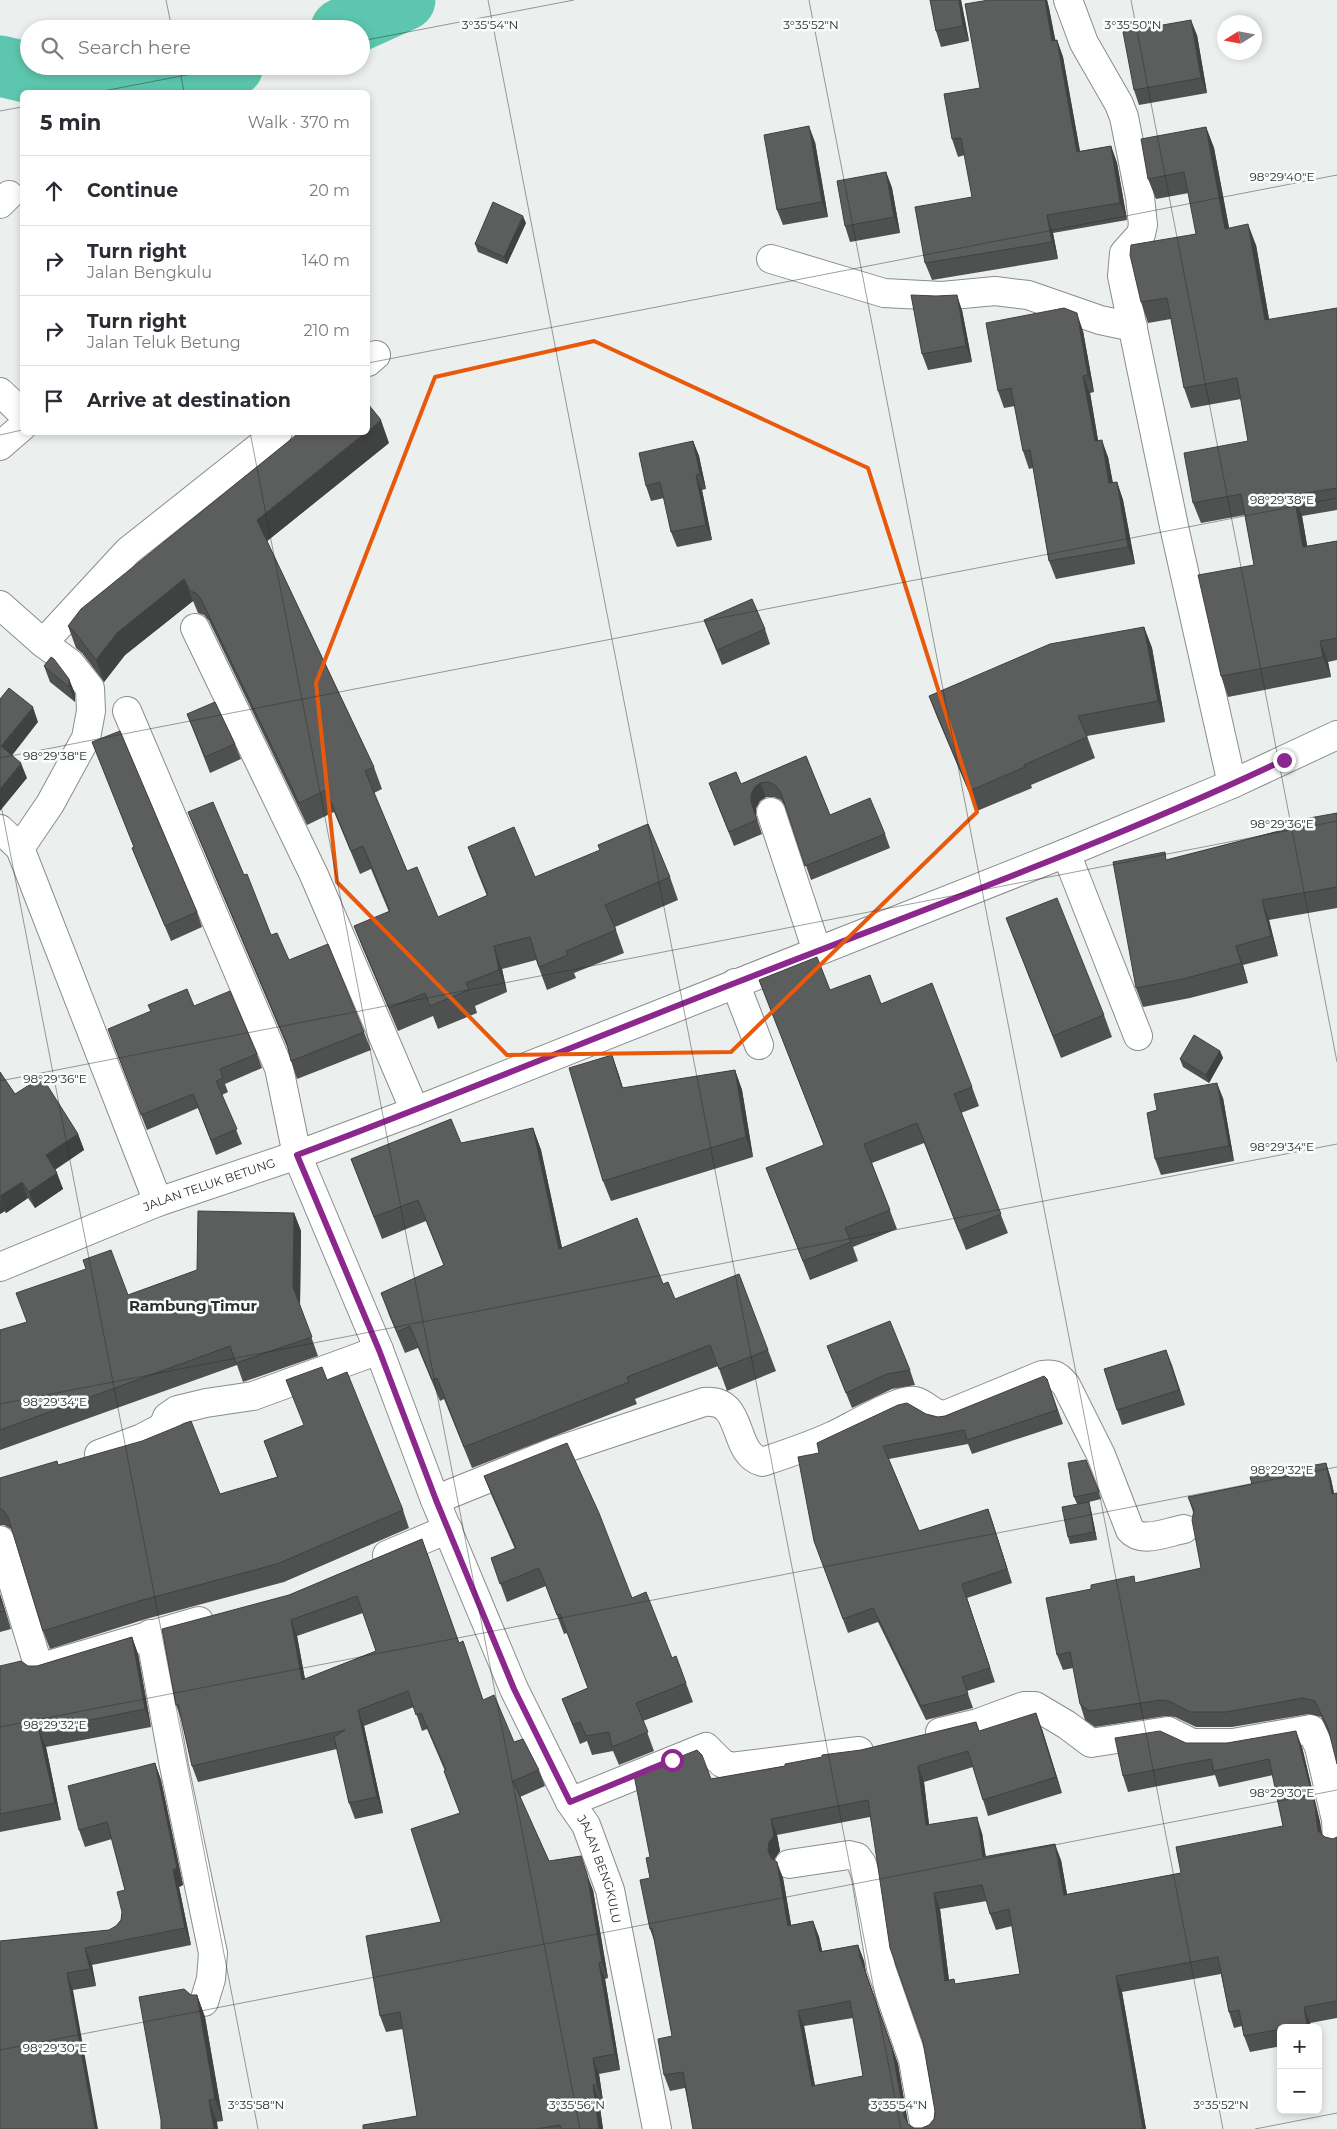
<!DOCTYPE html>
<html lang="en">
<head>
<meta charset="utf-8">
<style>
	:root { --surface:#fff; --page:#f7f7f7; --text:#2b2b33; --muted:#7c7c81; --line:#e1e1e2 }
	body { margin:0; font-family:Montserrat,sans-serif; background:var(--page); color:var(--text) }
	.controls { position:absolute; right:15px; bottom:15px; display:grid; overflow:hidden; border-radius:8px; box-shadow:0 2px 8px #0003 }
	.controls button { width:45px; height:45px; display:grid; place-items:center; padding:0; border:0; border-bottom:1px solid var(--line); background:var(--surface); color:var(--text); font:25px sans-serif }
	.compass { position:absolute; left:1217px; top:15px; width:45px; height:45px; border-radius:50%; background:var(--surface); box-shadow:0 2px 8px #0003; rotate:259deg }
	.stop { position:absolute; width:15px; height:15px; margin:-11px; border:4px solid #8c278e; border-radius:50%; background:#fff }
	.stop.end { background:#8c278e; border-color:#fff; box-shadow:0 1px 5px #0008 }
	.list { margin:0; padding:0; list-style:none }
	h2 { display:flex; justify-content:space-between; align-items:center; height:65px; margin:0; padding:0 20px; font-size:21px }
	h2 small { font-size:16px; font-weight:400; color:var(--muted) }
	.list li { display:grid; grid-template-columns:32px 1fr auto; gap:15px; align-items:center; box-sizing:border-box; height:70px; padding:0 20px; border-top:1px solid var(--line) }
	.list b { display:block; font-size:19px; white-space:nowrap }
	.list p { margin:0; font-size:16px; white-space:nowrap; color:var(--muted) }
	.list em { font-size:16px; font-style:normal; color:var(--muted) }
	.icon { flex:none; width:28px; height:28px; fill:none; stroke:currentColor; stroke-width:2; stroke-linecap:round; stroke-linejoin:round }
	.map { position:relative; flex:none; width:1337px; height:2129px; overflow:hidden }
	.search { position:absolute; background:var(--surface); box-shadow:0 2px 8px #0003; left:20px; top:20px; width:350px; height:55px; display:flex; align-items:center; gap:12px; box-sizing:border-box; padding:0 18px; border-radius:28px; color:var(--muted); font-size:19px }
	.panel { position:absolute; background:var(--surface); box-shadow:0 2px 8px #0003; left:20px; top:90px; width:350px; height:345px; border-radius:8px }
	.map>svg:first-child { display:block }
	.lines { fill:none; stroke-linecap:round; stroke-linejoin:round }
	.river { stroke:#5dc6af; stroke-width:61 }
	.minor-casing { stroke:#8a8d8c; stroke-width:30 }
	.minor { stroke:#fff; stroke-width:28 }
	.wall { fill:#4e5150; fill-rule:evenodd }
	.shaded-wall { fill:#404241 }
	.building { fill:#5b5e5d; stroke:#404241; fill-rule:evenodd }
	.route { stroke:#8c278e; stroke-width:6 }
	.marked { fill:none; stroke:#e8590c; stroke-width:4; stroke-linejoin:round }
	.ticks { fill:none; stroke:#2c2d2d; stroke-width:1; stroke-opacity:0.45 }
	.labels { text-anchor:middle; stroke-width:5; stroke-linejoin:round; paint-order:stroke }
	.street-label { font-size:12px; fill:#2c2d2d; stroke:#f9fdfb }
	.quarter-label { font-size:15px; font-weight:bold; fill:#2c2d2d; stroke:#f9fdfb }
	.ticks-label { font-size:12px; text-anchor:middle; fill:#2c2d2d; stroke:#f9fdfb; stroke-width:5; stroke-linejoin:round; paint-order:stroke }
</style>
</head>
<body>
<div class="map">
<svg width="1337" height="2129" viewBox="0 0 1337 2129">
	<rect width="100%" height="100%" fill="#ebefee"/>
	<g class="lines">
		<path class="river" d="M341,29L405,0
			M0,66L81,85L162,86L233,66"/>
		<g class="minor-casing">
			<g id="minor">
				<path d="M1068,0L1084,43L1119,104L1124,117L1140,197L1143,225L1141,234L1124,253L1122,276L1175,531L1232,784"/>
				<path d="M0,204L9,195"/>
				<path d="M771,259L884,293L942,296L995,291L1028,295L1100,320L1133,327"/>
				<path d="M368,362L376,355"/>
				<path d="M0,392L22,413"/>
				<path d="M0,446L22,427"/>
				<path d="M0,605L43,643"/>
				<path d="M195,628L314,875L415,1111"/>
				<path id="s1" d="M127,711L279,1068L297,1155L379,1350L435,1500L514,1689L570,1802L586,1825L610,1890L657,2129"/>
				<path d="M771,812L817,951"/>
				<path d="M0,829L20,848L158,1202"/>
				<path d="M20,848L50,804L86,738L91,711L90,688L70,663L43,643L128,551L278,432"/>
				<path d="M1066,853L1138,1036"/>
				<path d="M735,983L759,1045"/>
				<path id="s2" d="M0,1267L158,1202L297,1155L415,1111L1066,853L1232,784L1337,735"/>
				<path d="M99,1454L142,1438L163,1427L167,1417L177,1410L206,1403L253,1396L379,1350"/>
				<path d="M435,1500L554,1452L704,1402C746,1398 730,1452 762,1462C786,1454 811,1446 834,1435C850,1428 900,1397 915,1401C927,1404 930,1414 945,1415L1042,1375C1055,1373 1058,1376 1066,1385L1101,1455L1130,1530C1142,1544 1167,1532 1184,1529"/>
				<path d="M0,1540L39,1668L199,1621"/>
				<path d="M387,1555L448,1529"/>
				<path d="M150,1634L174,1766L213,1953L211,1979L204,2002"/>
				<path d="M940,1732L978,1723L1024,1706H1035L1067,1725L1091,1743L1168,1731L1192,1743H1233L1311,1729L1319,1747L1336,1820L1337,1839"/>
				<path d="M570,1802L706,1747L722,1763L731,1767L859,1751"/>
				<path d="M789,1864L849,1855L857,1857L862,1864L866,1877L881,1968L913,2060L925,2129"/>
			</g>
		</g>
		<use href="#minor" class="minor"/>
	</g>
	<path class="wall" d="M930,0H961L969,41L941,47L936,31Z
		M989,0H1047L1049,8L1055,40H1057L1063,57L1080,151L1111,146L1117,163L1127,220L1053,233L1058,259L932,280L925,263L972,197L965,155L958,157L952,139L980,88Z
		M1197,35L1207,93L1139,105L1134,90Z
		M1206,127L1214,148L1229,228L1256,245L1269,320L1337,308V510L1302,516L1307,546L1337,541V660L1328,662L1331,677L1228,697L1221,676L1254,565L1245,515L1201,523L1193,503L1248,441L1241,399L1191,408L1184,388L1171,319L1148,323L1141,302L1196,234L1189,193L1156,199L1148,179Z
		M815,142L828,217L783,225L777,210Z
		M886,172L892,188L900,233L850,242L845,226Z
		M526,223L507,264L478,252L475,244Z
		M962,310L972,362L928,370L922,354Z
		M1083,331L1094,392L1090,393L1098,440L1108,457L1113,483L1117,482L1123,500L1135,564L1056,579L1049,561L1033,468L1029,469L1023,451L1015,406L1004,408L998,391Z
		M693,441L699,456L706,489L702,490L712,540L677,547L671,532L664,498L651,501L646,486Z
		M389,443L267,541L374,767L382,789L374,793L407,871L438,917L487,896L476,869L468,847L535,877H670L678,900L615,927L624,953L574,973L576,978L547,990L536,960L502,969L507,992L475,1006L477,1013L438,1029L433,1016L398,1031L363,949L354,926L389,912L371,869L360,874L334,812L307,825L209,621L204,615L198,613L193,601L125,655L104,682L82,653L76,648L68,626Z
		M704,620L765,629L770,644L722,665Z
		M1144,627L1152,648L1165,722L1087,736L1095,758L1031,785L1032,788L977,811L937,717L929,696Z
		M44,666L69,679L75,694V702L50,682Z
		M187,714L235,744L241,759L210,773Z
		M92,742L197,912L202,927L171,941L138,863L132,848L134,847Z
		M806,756L830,815L885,834L890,848L811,880L785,806L781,800L774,797H766L760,801L756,808V816L762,834L734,846L709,783L741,784Z
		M188,812L244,875L271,935L289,960L364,1032L371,1050L297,1079L291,1061L288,1049L195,830Z
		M1337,813V908L1269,920L1278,956L1243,965L1248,983L1190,998L1143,1007L1136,988L1167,860L1283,830Z
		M1006,918L1104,1015L1112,1037L1061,1058Z
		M759,980L830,990L881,1004L972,1087L979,1106L961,1113L1008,1233L966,1250L924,1143L872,1163L897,1229L853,1247L858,1261L810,1280L766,1168L824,1146Z
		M194,1006L257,1054L262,1068L225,1084L228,1092L222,1095L242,1144L216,1155L198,1108L147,1130L113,1043Z
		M1220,1051L1223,1058L1209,1083L1183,1067L1180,1059Z
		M612,1055L623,1088L735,1070L742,1090L753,1157L611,1201L603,1181Z
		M0,1072L15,1094L78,1134L84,1150L55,1169L63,1189L35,1208L28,1198L6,1213L5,1211L0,1214Z
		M1223,1098L1234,1161L1161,1175L1155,1159L1157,1110Z
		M533,1128L541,1150L562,1248L663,1284L675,1299L768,1350L776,1371L727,1391L718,1366L635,1399L637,1404L472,1468L444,1399L440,1401L418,1348L405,1353L389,1315L381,1293L444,1266L426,1221L382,1239L351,1159L461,1143Z
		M294,1213L301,1231L300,1305L318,1356L243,1382L237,1365L0,1450V1330L128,1295L197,1270Z
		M827,1346L910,1370L915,1385L892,1389L852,1408Z
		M1166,1350L1185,1405L1122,1425L1117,1410Z
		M1047,1379L1063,1424L972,1454L968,1444L889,1459L919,1531L988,1509L1012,1583L967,1598L995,1682L967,1691L973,1708L926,1720L878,1622L848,1633L814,1541L819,1453L926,1414L938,1417L945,1416Z
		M327,1380L403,1510L409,1528L284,1582L146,1619L50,1649L43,1631L13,1532L11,1529L4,1525H0V1478L58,1465L220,1494L277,1477L264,1441L304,1425Z
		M1086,1460L1101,1499L1089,1502L1091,1510L1097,1540L1070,1544L1068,1537L1077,1504L1074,1497Z
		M1326,1463L1331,1479L1334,1493L1330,1736L1321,1717L1309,1714L1232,1727H1196L1175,1717L1166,1716L1095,1727L1085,1720L1080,1704L1073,1668L1063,1670L1057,1655L1136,1583L1201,1568L1193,1512L1188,1497L1252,1484Z
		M484,1476L632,1598L672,1658L676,1656L693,1702L643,1721L654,1751L619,1765L613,1751L592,1755L587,1741L580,1744L562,1699L588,1688L567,1633L564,1634L546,1586L507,1602L491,1558L515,1549L491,1494Z
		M422,1539L459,1643L483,1700L514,1742L539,1770L545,1786L520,1797L549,1861L593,1890L608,1978L605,1979L620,2070L599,2074L603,2101H599L603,2129H363L417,2116L403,2029L386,2032L380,2016L441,1922L460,1813L444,1771H445L427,1729L422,1731L414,1707L364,1726L383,1813L355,1819L349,1803L337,1749L198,1782L192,1766L182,1721L176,1705L289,1595ZM363,1613L376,1651L305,1679L297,1636Z
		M0,1594L11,1629L0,1632Z
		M132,1637L138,1654L151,1727L46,1747L61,1820L0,1832V1666H37Z
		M976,1722L979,1731L1042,1729L1062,1793L988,1816L973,1767L924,1782L929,1825L982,1833L986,1857L1061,1860L1067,1894L1181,1873L1283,1826L1273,1775L1219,1787L1215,1775L1128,1792L1123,1776L1186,1743L1302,1747L1320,1822L1322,1835L1325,1837L1333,1839L1337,1837V2018L1310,2023L1311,2028H1281V2046L1250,2052L1244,2036L1242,2026L1234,2028L1229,2012L1221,1974L1122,1992L1146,2129H693L685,2088L670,2091L664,2075L672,2036L655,1943L650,1929V1857L711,1779L785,1766L861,1750ZM870,1817L923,2042L935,2111L934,2119L929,2125L922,2128H914L908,2124L898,2064L866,1973L864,1961L858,1945L822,1951L819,1937L813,1921L791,1925L783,1878L774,1860L775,1858L780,1851L777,1835ZM987,1901L990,1914L996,1930L1012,1926L1020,1974L955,1984L949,1980L940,1909ZM853,2018L863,2076L815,2086L804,2026Z
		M155,1763L161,1780L183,1885L179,1887L191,1945L92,1965L96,1986L73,1990L0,1941L109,1930L116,1926L121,1920L125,1890L112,1839L85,1847L79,1830Z
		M191,1995H197L205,2017L223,2121L161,2129Z"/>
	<path class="shaded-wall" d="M959,0H961L969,41L963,26Z
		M1045,0H1047L1049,8L1059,58L1052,41Z
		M1191,20L1197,35L1207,93L1201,78Z
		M1057,40L1063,57L1083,169L1077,152Z
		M809,126L815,142L828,217L822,202Z
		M1206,127L1214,148L1233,249L1225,229Z
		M1111,146L1117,163L1127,220L1120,203Z
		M886,172L892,188L900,233L894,217Z
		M1047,215L1053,233L1058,259L1052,242Z
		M523,216L526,223L507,264L504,257Z
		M1248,224L1256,245L1273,341L1265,320Z
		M957,295L962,310L972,362L966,346Z
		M1077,313L1083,331L1094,392L1088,375Z
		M1083,376L1090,393L1101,458L1095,441Z
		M381,420L389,443L266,542L257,520L366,432H368V431Z
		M1102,440L1108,457L1116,501L1109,483Z
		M693,441L699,456L706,489L700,474Z
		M696,475L702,490L712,540L706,525Z
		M1117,482L1123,500L1135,564L1128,547Z
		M1294,495L1302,516L1311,567L1303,547Z
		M184,579L193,601L125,655L104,682L96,660L117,633Z
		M1144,627L1152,648L1165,722L1158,701Z
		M1320,641L1328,662L1331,677L1323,657Z
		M69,679L75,694V702L69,687Z
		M33,707L38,722L7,762L1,746Z
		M21,763L27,778L0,811V789Z
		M760,783L766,797L760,801L756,808V816L762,834L751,802V794L755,787Z
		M1262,900L1269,920L1278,956L1271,936Z
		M494,946L502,969L507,992L499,970Z
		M1236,946L1243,965L1248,983L1241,963Z
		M1220,1051L1223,1058L1209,1083L1206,1075Z
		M612,1055L619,1075L629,1108L622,1088Z
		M735,1070L742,1090L753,1157L746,1137Z
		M1217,1083L1223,1098L1234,1161L1229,1146Z
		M533,1128L541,1150L567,1271L559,1249Z
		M78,1134L84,1150L52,1172L46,1155Z
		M57,1173L63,1189L35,1208L29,1192Z
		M22,1182L28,1198L6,1213L0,1196Z
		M0,1198L5,1211L0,1214Z
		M294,1213L301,1231L300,1305L293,1287Z
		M1166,1350L1172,1365L1185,1405L1179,1390Z
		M1326,1463L1331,1479L1337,1508L1332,1494Z
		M1089,1502L1091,1510L1097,1540L1094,1532Z
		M988,1509L993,1523L1012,1583L1007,1569Z
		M0,1594L11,1629L0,1597Z
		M291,1620L297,1636L308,1696L302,1680Z
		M132,1637L138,1654L151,1727L145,1709Z
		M358,1710L364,1726L383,1813L377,1797Z
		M1036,1713L1042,1729L1062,1793L1056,1777Z
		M39,1730L46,1747L61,1820L55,1803Z
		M1296,1731L1302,1747L1320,1822L1324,1847L1318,1831Z
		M155,1763L161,1780L183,1885L179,1887L191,1945L185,1928L173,1870Z
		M918,1766L924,1782L931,1841L926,1825Z
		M977,1817L982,1833L988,1873L983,1857Z
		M771,1819L777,1835L780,1851L775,1858L774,1866L768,1850Z
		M1055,1844L1061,1860L1070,1911L1064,1895Z
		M777,1862L783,1878L794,1941L788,1926Z
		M587,1874L593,1890L608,1978L602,1962Z
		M934,1893L940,1909L951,1997L945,1981Z
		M813,1921L819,1937L826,1968L820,1952Z
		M858,1945L864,1961L866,1973L898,2064L909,2129L904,2116L860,1957Z
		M85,1948L92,1965L96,1986L90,1969Z
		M599,1963L605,1979L620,2070L615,2054Z
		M67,1973L73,1990L98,2129H95Z
		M1116,1976L1122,1992L1146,2129H1143Z
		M197,1995L205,2017L223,2121L215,2099Z
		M1304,2007L1310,2023L1311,2028H1309L1307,2024Z
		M798,2011L804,2026L818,2102L812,2086Z
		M593,2058L599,2074L603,2101L597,2085Z
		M593,2085L599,2101L603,2129H599Z
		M209,2100L217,2122L218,2129H214Z"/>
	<path class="building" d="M930,0H959L963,26L936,31Z
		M989,0H1045L1052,41L1057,40L1077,152L1111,146L1120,203L1047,215L1052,242L925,263L915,207L972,197L961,138L952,139L944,94L980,88L965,4Z
		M1191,20L1201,78L1134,90L1123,32Z
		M809,126L822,202L777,210L764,135Z
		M1206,127L1225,229L1248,224L1265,320L1337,308V488L1294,495L1303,547L1337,541V638L1320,641L1323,657L1221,676L1198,575L1254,565L1241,494L1193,503L1184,453L1248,441L1237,378L1184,388L1167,298L1141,302L1130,255L1131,245L1196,234L1184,172L1148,179L1141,139Z
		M886,172L894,217L845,226L837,181Z
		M493,202L523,216L504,257L475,244Z
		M911,295L936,296L957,295L966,346L922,354Z
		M1064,308L1077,313L1088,375L1083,376L1095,441L1102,440L1109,483L1117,482L1128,547L1049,561L1030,450L1023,451L1011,388L998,391L986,323Z
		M368,404L381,420L368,431Z
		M300,432H366L257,520L374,767L365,771L407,871L417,867L438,917L488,895L468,847L514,827L535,877L600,850L598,845L648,824L670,877L605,905L616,930L566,951L568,955L539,967L530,937L494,946L499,970L466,983L469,990L430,1006L425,993L389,1008L354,926L390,911L363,846L351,851L326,790L299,803L201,599L196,593L190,591L184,579L117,633L96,660L74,631L68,626L81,609Z
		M693,441L700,474L696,475L706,525L671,532L660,482L646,486L639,453Z
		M752,599L765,629L717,650L704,620Z
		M1144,627L1158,701L1078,716L1087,737L1024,765L1025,767L969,791L929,696L1050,644Z
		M51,657L54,659L69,679V687L44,666Z
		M9,688L33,707L1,746L21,763L0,789V699Z
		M215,702L235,744L205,757L187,714Z
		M120,731L197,912L165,926L132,848L134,847L92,742Z
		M806,756L830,815L870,798L885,834L805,866L781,793L776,786L769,782L760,783L755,787L751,794V802L757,820L729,832L709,783L736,772L741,784Z
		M213,802L244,875L247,874L271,935L277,933L289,960L328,944L364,1032L291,1061L287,1044L188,812Z
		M1337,813V887L1262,900L1271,936L1236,946L1241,963L1183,979L1136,988L1113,862L1165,852L1166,860L1283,830L1282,823Z
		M1057,898L1104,1015L1053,1036L1006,918Z
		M817,957L830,990L870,975L881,1004L932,983L972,1087L954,1094L1001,1214L959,1231L917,1123L864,1144L890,1210L845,1228L851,1242L803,1261L766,1168L824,1145L759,980Z
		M187,989L194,1006L230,991L257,1054L220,1069L223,1078L216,1081L237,1129L211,1140L193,1094L141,1115L108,1029L151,1011L148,1005Z
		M1194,1035L1220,1051L1206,1075L1180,1059Z
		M612,1055L622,1088L735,1070L746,1137L603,1181L569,1068Z
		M0,1072L15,1094L42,1077L78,1134L46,1155L57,1173L29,1192L22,1182L0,1196Z
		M1217,1083L1229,1146L1155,1159L1147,1113L1157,1110L1154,1094Z
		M451,1119L461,1143L533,1128L559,1249L637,1218L663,1284L668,1282L675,1299L739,1274L768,1350L719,1369L710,1345L627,1377L629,1382L464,1447L437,1378L432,1380L410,1326L397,1332L381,1293L444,1265L418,1200L374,1217L351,1159Z
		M198,1211L294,1213L293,1287L312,1337L236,1363L230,1346L0,1430V1330L27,1322L16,1293L86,1269L83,1260L111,1250L128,1295L197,1270Z
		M890,1321L910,1370L887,1374L846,1393L827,1346Z
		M1166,1350L1179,1390L1117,1410L1104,1369Z
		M322,1367L327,1380L347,1372L403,1510L277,1564L139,1601L43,1631L8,1517L4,1511L0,1508V1478L57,1461L58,1465L142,1441L191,1421L220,1494L278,1477L264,1441L304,1425L286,1380Z
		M1044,1376L1047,1379L1057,1410L967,1440L964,1430L883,1446L919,1531L988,1509L1007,1569L962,1584L990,1668L962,1677L968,1694L921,1706L873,1608L843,1619L814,1541L798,1457L819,1453L817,1443L898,1405L907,1403L926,1414L938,1417L945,1416Z
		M567,1443L599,1513L632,1598L646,1592L672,1658L676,1656L686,1683L636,1703L648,1732L612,1747L609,1732L586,1736L580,1722L573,1725L562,1699L588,1688L560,1614L557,1615L539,1568L500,1584L491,1558L516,1548L484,1476Z
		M1086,1460L1099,1492L1074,1497L1068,1463Z
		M1326,1463L1332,1494L1337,1493V1764L1328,1728L1315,1701L1303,1698L1226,1712H1190L1169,1701L1160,1700L1089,1711L1080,1704L1070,1652L1057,1655L1046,1598L1091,1589V1585L1134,1576L1135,1583L1201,1568L1192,1520L1194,1510L1188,1497L1252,1484L1250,1477Z
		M1089,1502L1094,1532L1068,1537L1062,1507Z
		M422,1539L459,1643L463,1641L483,1700L494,1695L514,1742L523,1739L539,1770L513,1781L549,1861L581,1856L587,1874L602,1962L599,1963L615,2054L593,2058L597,2085H593L599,2129H561L560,2125L536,2129H363V2125L417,2116L400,2012L380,2016L366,1936L441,1922L411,1829L460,1813L444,1771L446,1770L421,1713L416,1715L408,1691L358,1710L377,1797L349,1803L334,1737L345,1730L192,1766L178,1704L176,1705L162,1629L289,1595ZM357,1596L376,1651L302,1680L291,1620Z
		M0,1597L4,1611L0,1612Z
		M132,1637L145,1709L39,1730L55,1803L0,1814V1666L21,1661L28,1666H37Z
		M1036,1713L1056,1777L983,1800L968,1751L918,1766L926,1825L977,1817L983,1857L1055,1844L1064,1895L1181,1873L1176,1847L1283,1826L1269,1759L1214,1771L1211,1759L1123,1776L1115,1738L1160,1731L1186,1743H1227L1296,1731L1315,1806L1318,1831L1325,1837L1333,1839L1337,1837V2001L1304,2007L1307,2024L1288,2028H1281V2029L1244,2036L1239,2010L1229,2012L1218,1957L1116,1976L1143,2129H693L683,2072L664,2075L658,2039L672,2036L652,1928L650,1929L640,1880L650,1878L646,1858L650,1857L634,1775L697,1750L702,1755L711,1779L785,1766V1764L822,1757V1755L861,1750L976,1722L979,1731ZM868,1800L890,1948L923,2042L935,2111L934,2119L929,2125L922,2128H914L908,2124L904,2116L892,2048L860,1957L858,1945L820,1952L813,1921L788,1926L777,1862L771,1858L768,1850L769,1842L774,1836L771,1819ZM982,1885L990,1914L1009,1909L1020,1974L955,1984L954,1979L945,1981L934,1893ZM850,2001L863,2076L812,2086L798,2011Z
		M155,1763L177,1868L173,1870L185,1928L85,1948L90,1969L67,1973L95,2129H0V1941L109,1930L116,1926L121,1920L122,1912L117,1892L125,1890L107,1822L79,1830L68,1786Z
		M184,1989L191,1995H197L215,2099L209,2100L214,2129H161V2120L139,1997Z"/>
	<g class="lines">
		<path class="route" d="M672,1760L570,1802L514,1689L436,1500L379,1350L297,1155C444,1100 589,1040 735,983C919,911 1106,844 1284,760"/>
	</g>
	<path class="marked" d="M594,341L868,468L977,812L731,1052L507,1055L337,882L316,683L435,377Z"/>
	<path class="ticks" d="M166,0L172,29M488,0L901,2129M809,0L1223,2129M1131,0L1337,1062M361,41L574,0M179,66L184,92M98,92L233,66M0,111L22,107M368,363L1337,175M250,432L580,2129M0,435L22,430M0,758L1337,498M0,800L258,2129M0,1081L1337,821M0,1404L1337,1144M0,1727L1337,1467M0,2050L1337,1790M1255,2129L1337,2113"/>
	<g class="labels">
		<g class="street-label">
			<text dy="4" stroke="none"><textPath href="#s2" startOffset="225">JALAN TELUK BETUNG</textPath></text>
			<text dy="4" stroke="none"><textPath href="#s1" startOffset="1254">JALAN BENGKULU</textPath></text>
		</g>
		<g class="quarter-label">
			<text x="193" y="1311">Rambung Timur</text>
		</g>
	</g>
	<g class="ticks-label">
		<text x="490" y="29">3°35'54"N</text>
		<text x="811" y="29">3°35'52"N</text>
		<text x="1133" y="29">3°35'50"N</text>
		<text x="1282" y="181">98°29'40"E</text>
		<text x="1282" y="504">98°29'38"E</text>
		<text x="55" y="760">98°29'38"E</text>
		<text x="1282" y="828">98°29'36"E</text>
		<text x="55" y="1083">98°29'36"E</text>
		<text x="1282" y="1151">98°29'34"E</text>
		<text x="55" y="1406">98°29'34"E</text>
		<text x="1282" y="1474">98°29'32"E</text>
		<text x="55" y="1729">98°29'32"E</text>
		<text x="1282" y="1797">98°29'30"E</text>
		<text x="55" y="2052">98°29'30"E</text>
		<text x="256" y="2109">3°35'58"N</text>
		<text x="577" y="2109">3°35'56"N</text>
		<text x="899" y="2109">3°35'54"N</text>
		<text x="1221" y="2109">3°35'52"N</text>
	</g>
</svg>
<div class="controls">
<button>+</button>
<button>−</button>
</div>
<svg class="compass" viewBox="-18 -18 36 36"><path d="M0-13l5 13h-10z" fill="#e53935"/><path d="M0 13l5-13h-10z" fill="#7c7c81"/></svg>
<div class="stop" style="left:672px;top:1760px"></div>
<div class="stop end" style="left:1284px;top:760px"></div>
<div class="search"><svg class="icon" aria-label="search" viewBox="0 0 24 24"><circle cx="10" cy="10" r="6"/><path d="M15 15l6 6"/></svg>Search here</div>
<section class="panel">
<h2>5 min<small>Walk · 370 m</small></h2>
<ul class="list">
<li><svg class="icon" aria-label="ahead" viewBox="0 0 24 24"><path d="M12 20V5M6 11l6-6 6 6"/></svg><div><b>Continue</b></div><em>20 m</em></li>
<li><svg class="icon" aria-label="right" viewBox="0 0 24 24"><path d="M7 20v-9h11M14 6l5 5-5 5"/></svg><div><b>Turn right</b><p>Jalan Bengkulu</p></div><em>140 m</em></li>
<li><svg class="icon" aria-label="right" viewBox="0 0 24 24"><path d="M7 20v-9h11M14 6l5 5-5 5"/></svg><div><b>Turn right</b><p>Jalan Teluk Betung</p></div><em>210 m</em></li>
<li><svg class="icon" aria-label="arrive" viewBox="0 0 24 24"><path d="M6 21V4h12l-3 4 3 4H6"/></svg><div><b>Arrive at destination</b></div></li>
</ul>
</section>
</div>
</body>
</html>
